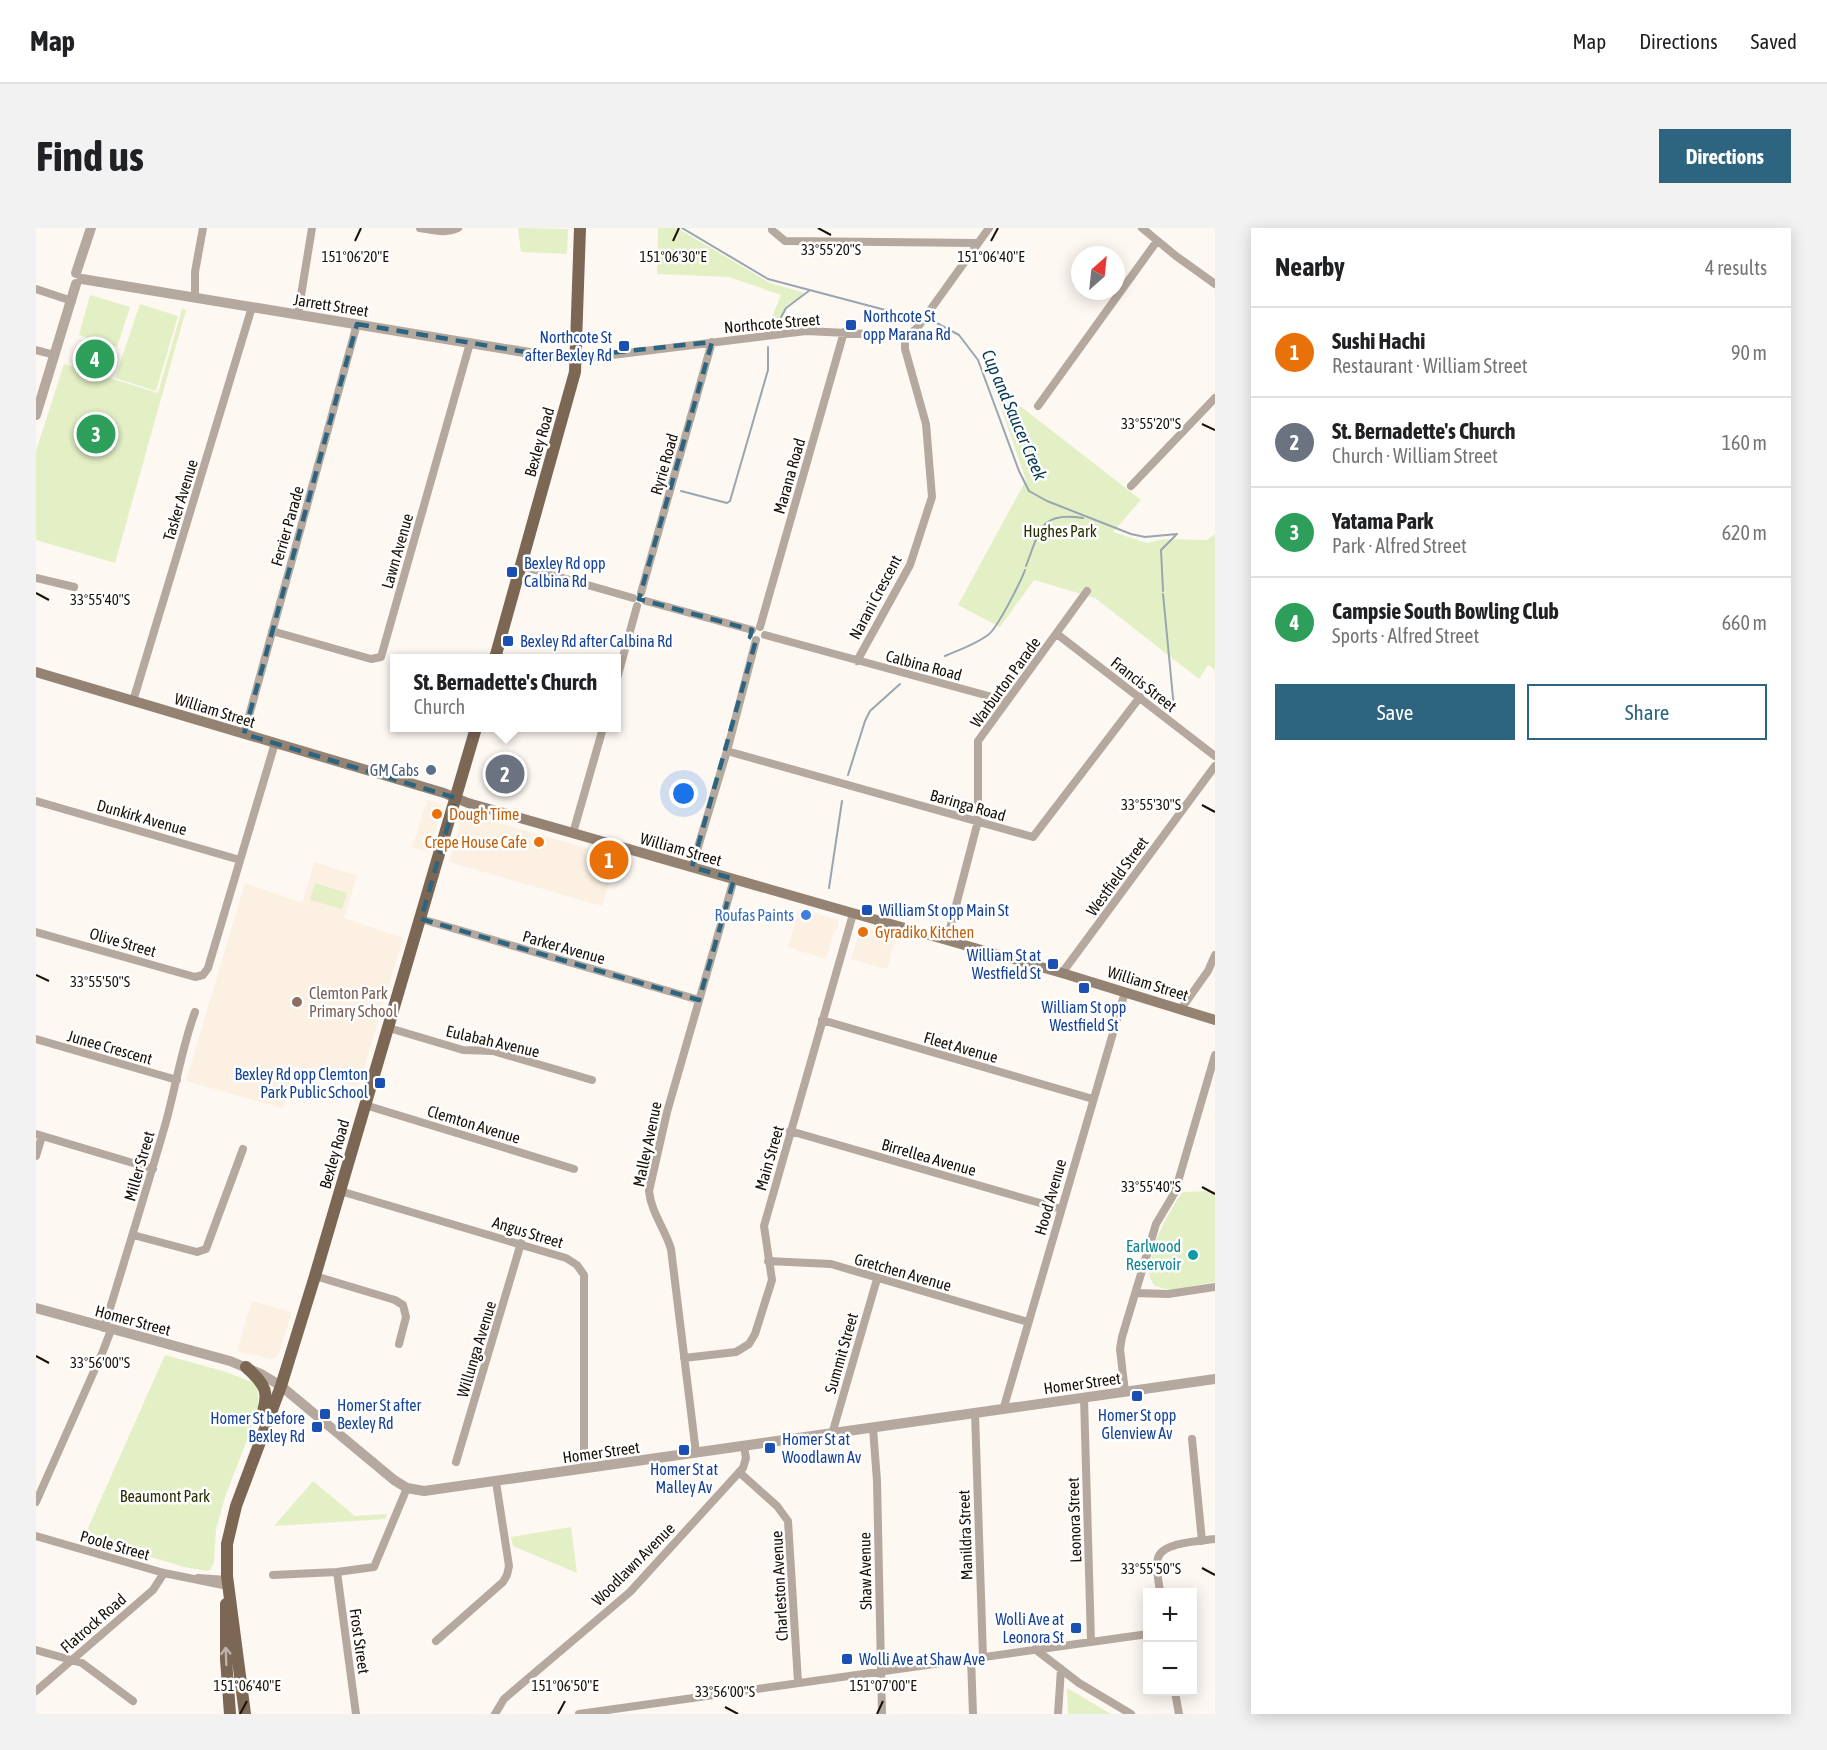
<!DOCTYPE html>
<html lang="en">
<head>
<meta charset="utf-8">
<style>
	:root { --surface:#fff; --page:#f2f2f2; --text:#202124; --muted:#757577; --line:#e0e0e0; --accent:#2d647f }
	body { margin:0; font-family:"Asap Condensed",sans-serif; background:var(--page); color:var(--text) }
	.controls { position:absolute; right:18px; bottom:18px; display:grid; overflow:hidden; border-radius:0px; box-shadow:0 3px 15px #0003 }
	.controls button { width:54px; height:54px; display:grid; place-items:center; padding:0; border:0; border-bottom:2px solid var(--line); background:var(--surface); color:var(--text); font:30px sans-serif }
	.compass { position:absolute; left:1035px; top:18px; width:54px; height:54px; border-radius:50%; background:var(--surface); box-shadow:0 3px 15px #0003; rotate:27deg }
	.you { position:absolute; left:648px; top:566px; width:21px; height:21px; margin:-15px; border:4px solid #fff; border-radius:50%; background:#1a73e8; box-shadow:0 0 0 9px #1a73e833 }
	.badge { display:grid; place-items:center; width:39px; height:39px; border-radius:50%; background:var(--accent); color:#fff; font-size:20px; font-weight:700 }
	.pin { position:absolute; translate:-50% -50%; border:3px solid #fff; box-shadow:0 2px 6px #0006 }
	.popup { position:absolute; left:354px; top:426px; width:231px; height:78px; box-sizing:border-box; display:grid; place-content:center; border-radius:0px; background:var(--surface); filter:drop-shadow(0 2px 4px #0005); font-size:20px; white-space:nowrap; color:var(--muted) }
	.popup b { font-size:22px; color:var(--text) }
	.popup::after { content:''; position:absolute; left:50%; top:100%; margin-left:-12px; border:12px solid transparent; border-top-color:var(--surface) }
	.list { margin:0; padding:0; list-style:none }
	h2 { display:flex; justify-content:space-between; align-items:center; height:78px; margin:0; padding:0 24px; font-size:26px }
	h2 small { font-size:20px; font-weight:400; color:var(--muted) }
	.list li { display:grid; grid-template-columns:39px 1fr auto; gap:18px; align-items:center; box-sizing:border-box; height:90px; padding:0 24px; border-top:2px solid var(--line) }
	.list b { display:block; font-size:22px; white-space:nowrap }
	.list p { margin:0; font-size:20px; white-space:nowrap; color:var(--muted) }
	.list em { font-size:20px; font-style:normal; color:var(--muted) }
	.actions { display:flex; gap:12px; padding:18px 24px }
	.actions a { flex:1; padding:14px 0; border:2px solid var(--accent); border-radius:0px; text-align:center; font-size:21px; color:var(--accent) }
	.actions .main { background:var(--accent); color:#fff }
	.map { position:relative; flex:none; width:1179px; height:1486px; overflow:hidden; border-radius:0px }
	header { display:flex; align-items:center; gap:36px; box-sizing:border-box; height:84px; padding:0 30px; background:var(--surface); border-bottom:2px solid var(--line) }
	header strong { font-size:28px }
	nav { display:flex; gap:33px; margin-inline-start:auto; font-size:21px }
	.intro { display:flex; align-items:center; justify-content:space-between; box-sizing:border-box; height:144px; padding:0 36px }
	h1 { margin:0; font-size:42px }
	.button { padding:15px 27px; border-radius:0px; background:var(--accent); color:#fff; font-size:21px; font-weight:700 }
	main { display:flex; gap:36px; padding:0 36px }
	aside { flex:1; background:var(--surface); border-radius:0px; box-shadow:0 3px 15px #0003 }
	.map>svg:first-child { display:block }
	.built { fill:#fbf0e2 }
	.green { fill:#e3f0c6 }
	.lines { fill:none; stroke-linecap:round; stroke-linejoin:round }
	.stream { stroke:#98a6af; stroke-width:2 }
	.minor { stroke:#b5a89e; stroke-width:8 }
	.tertiary { stroke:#b5a89e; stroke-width:10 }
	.secondary { stroke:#948273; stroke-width:10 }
	.primary { stroke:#7c6654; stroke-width:12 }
	.oneway { stroke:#beb2aa }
	.marked { fill:none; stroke:#2d647f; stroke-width:4.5; stroke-dasharray:12 8; stroke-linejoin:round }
	.ticks { fill:none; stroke:#1a1208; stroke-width:2 }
	.transit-dot { fill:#1a4fb4; stroke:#fff; stroke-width:2 }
	.service-dot { fill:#5c6f8a; stroke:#fff; stroke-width:2 }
	.food-dot { fill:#e8710a; stroke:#fff; stroke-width:2 }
	.shop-dot { fill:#3f7fe0; stroke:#fff; stroke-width:2 }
	.education-dot { fill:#8d6e63; stroke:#fff; stroke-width:2 }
	.culture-dot { fill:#0f9aa8; stroke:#fff; stroke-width:2 }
	.labels { text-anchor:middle; stroke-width:5; stroke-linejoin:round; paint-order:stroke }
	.street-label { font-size:16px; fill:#1a1208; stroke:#fff }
	.transit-label { font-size:16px; fill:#164399; stroke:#fff; text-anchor:start }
	.park-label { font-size:16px; fill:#273202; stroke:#fff }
	.service-label { font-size:16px; fill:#4e5e75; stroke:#fff; text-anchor:end }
	.food-label { font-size:16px; fill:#c56008; stroke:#fff; text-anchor:start }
	.shop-label { font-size:16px; fill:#366cbe; stroke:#fff; text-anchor:end }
	.education-label { font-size:16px; fill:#785e54; stroke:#fff; text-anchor:start }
	.culture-label { font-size:16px; fill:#0d838f; stroke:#fff; text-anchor:end }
	.water-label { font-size:18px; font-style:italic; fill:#0a3b56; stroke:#fff }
	.ticks-label { font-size:15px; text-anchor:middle; fill:#1a1208; stroke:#fff; stroke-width:5; stroke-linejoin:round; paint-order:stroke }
</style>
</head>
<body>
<header>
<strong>Map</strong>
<nav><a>Map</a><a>Directions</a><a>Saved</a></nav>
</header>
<div class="intro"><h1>Find us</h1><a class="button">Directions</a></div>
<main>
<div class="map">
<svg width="1179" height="1486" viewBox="0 0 1179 1486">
	<rect width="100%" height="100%" fill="#fdf8f2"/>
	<path class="built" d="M391,572L403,575L406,581L393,624L376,620Z
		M429,585L581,629L566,678L413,634L427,586Z
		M279,634L321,648L308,690L367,710L322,860L259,838L247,880L150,853L209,655L266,675Z
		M764,680L801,692L803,695L801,702L799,701L790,731L752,719Z
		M827,699L860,709L851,741L815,731L825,701Z
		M216,1073L256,1084L242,1127L239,1130L235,1131L201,1123Z"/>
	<path class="green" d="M482,0L532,1L531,26L485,24Z
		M622,0H641L734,55L769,65L751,77L741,95L733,96L745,67L693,49L621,46Z
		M54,67L94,79L81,119L43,107Z
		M104,76L142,88L120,163L79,150Z
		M146,81L150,82L79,335L0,312V223L28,136L122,165Z
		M957,157L1105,272L1077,304L1111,315L1128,311L1171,312L1179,306V442L1172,437L1163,451L1059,370L998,352L964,399L922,377L990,252Z
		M279,655L311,665L306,681L274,672Z
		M1179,963V1054L1134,1062L1119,1058C1099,1037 1134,984 1146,964Z
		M129,1127L190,1144L221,1156L223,1181L189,1269L180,1301L178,1334L174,1342L171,1343L148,1339L48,1309Z
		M277,1253L319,1288L351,1286L349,1291L238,1298Z
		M535,1299L541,1345L477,1318L475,1309Z
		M1031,1460L1075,1486H1032Z"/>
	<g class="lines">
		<path class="stream" d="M646,0L732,51L872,88H880
			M872,88L877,92
			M897,93L923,107L942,132L983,243L993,263L1011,273L1095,306L1109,309L1141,306
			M742,95L750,80L774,62
			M645,263L691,275L694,273L732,142V119
			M990,338C1004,302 1004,283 1047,290
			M1127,363L1125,322L1140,307
			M1127,366L1138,480
			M909,428C923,422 940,416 952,407C961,401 985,353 989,342
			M812,547L829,493L834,483L864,456
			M793,660L806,573"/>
		<path class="minor" d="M384,0C397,2 410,6 422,0
			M736,0V2L749,13L941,15
			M1106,0L1140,28L1179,56
			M0,61L36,73
			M159,69V44L167,0
			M262,86L276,0
			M0,122L19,127
			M539,130H552L770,103L872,108L882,99L953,0
			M1002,178L1121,13
			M1095,258L1179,170
			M485,338L597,370
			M0,350L38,359
			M605,365L676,114
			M610,373L716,402
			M724,399L808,104
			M236,403L335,431L345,429L434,115
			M1021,406L1179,528
			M729,407L971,473
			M821,433L874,337L896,269L890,196L869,121V108
			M580,454L601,378
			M97,473L216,79
			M208,506L321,96
			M691,523L997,609L1104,469
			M0,573L204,632
			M537,605L567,500
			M656,639L691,523L720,412
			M385,691L663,772
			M0,704L159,749L167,747L172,740L239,515
			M911,712L942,593V513L1051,363
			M1026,745L1179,538
			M1145,781L1172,743L1179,727
			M786,792L1057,871
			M353,800L427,822L457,823L556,852
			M0,811L141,852
			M329,877L538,941
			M754,903L1025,981
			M0,906L117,941
			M0,928L6,908
			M304,963L530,1030L541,1037L548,1047V1241
			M97,1007L161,1024L170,1021L207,921
			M732,1033L795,1036L992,1094
			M279,1048L359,1072L367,1077L370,1089L363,1116
			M1100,1065L1132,1066L1179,1059
			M68,1100C89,1031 110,963 130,894C140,857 146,819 159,784
			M648,1130L700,1124L713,1116L719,1106L736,1052L728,998L817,686
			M1089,1164L1084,1121L1086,1109L1120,996L1139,964L1179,827
			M1048,1170L1055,1414
			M967,1182L1089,764
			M939,1185L947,1429
			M837,1200L841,1253L846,1486
			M796,1206L841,1051
			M1156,1211L1166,1313
			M660,1225L635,1021C629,1001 615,984 613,963L631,884L698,651
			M420,1234L485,1015
			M703,1244L741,1278L752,1293L762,1454
			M0,1274L67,1123L75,1102
			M0,1308L128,1345L192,1358
			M301,1344L320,1486
			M237,1347L301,1344L338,1339L371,1260
			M162,1350L191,1352
			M1124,1364C1123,1354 1119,1340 1122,1330C1126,1314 1164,1313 1179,1311
			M400,1413L467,1354L471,1347L473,1338L460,1254
			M999,1421L1043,1455L1095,1486
			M0,1422L46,1435L97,1473
			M935,1430L937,1486
			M0,1463L117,1362L128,1345
			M1139,1464L1143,1486
			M459,1486L468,1471L594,1364L707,1240L710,1230L708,1219
			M543,1486L1112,1406
			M1022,1486L1025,1441"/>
		<path class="tertiary" d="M40,45L55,0
			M46,51L512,128L539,130
			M0,187L40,56
			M0,1080L194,1133L225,1146L245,1158L358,1252L371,1260L388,1263L1179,1151"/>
		<path class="secondary" d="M0,444L408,565L432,575L1026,745L1179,792"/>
		<path class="primary" d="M459,430L539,144L544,0
			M210,1139C230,1157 234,1164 225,1190
			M190,1376V1431L194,1486
			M209,1486L191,1348V1316L200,1278L245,1158L279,1048L440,500"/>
	</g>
	<defs><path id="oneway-shaft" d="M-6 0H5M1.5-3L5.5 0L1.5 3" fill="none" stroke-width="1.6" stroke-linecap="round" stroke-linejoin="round" transform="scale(1.5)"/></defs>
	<use class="oneway" href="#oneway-shaft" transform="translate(190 1428) rotate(-92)"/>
	<path class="marked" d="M321,96L526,130L676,114L603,371L716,402L714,409L720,412L656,639L698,651L663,772L385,691L420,570L208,506Z"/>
	<path class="ticks" d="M782,0L795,7M319,13L325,0M637,13L643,0M955,13L962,0M1166,196L1179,202M0,365L13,372M1166,577L1179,584M0,747L13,753M1166,959L1179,966M0,1128L13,1135M1166,1340L1179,1347M689,1479L702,1486M204,1486L211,1473M522,1486L529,1473M841,1486L847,1473"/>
	<g class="transit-dot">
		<rect x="809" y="91" width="12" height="12" rx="3"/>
		<rect x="582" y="112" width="12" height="12" rx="3"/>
		<rect x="470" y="338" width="12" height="12" rx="3"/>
		<rect x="466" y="407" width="12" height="12" rx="3"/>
		<rect x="825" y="676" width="12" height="12" rx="3"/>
		<rect x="1011" y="730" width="12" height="12" rx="3"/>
		<rect x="1042" y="754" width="12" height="12" rx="3"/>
		<rect x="338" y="849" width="12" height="12" rx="3"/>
		<rect x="1095" y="1162" width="12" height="12" rx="3"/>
		<rect x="283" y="1180" width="12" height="12" rx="3"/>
		<rect x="275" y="1193" width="12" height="12" rx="3"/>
		<rect x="728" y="1214" width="12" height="12" rx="3"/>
		<rect x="642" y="1216" width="12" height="12" rx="3"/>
		<rect x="1034" y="1394" width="12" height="12" rx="3"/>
		<rect x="805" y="1425" width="12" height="12" rx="3"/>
	</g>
	<circle class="service-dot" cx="395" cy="542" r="6"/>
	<g class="food-dot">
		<circle cx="401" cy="586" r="6"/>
		<circle cx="503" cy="614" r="6"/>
		<circle cx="827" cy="704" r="6"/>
	</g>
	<circle class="shop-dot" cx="770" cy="687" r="6"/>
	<circle class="education-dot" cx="261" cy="774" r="6"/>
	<circle class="culture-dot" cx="1157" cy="1027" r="6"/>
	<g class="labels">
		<g class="street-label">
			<text transform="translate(295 77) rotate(9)" y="6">Jarrett Street</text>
			<text transform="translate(736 95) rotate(-5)" y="6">Northcote Street</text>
			<text transform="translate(503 214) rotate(-74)" y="6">Bexley Road</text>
			<text transform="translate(628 236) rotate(-74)" y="6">Ryrie Road</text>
			<text transform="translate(753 248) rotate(-74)" y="6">Marana Road</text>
			<text transform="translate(144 272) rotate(-73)" y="6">Tasker Avenue</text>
			<text transform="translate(251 298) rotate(-74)" y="6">Ferrier Parade</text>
			<text transform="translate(361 323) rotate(-74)" y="6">Lawn Avenue</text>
			<text transform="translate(839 369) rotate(-62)" y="6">Narani Crescent</text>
			<text transform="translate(888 437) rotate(15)" y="6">Calbina Road</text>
			<text transform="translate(969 454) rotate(-54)" y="6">Warburton Parade</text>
			<text transform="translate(1108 456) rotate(38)" y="6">Francis Street</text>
			<text transform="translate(179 482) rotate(17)" y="6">William Street</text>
			<text transform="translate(932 577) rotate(16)" y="6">Baringa Road</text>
			<text transform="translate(106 589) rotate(16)" y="6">Dunkirk Avenue</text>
			<text transform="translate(645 621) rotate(16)" y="6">William Street</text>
			<text transform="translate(1081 648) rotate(-54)" y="6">Westfield Street</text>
			<text transform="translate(87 714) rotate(16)" y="6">Olive Street</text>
			<text transform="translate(528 719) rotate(16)" y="6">Parker Avenue</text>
			<text transform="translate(1112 755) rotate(17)" y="6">William Street</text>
			<text transform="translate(457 813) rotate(13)" y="6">Eulabah Avenue</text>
			<text transform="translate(74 819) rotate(16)" y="6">Junee Crescent</text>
			<text transform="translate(925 819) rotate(16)" y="6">Fleet Avenue</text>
			<text transform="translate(438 896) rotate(17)" y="6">Clemton Avenue</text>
			<text transform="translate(611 916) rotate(-78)" y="6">Malley Avenue</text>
			<text transform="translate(298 926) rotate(-74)" y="6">Bexley Road</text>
			<text transform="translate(893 929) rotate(16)" y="6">Birrellea Avenue</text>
			<text transform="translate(733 930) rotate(-74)" y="6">Main Street</text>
			<text transform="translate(103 938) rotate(-74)" y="6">Miller Street</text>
			<text transform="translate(1014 969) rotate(-74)" y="6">Hood Avenue</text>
			<text transform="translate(492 1004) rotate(17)" y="6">Angus Street</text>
			<text transform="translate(867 1044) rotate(16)" y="6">Gretchen Avenue</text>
			<text transform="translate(97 1092) rotate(15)" y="6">Homer Street</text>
			<text transform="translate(440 1121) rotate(-73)" y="6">Willunga Avenue</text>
			<text transform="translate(805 1125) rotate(-74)" y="6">Summit Street</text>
			<text transform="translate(1046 1155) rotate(-8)" y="6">Homer Street</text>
			<text transform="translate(565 1224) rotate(-8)" y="6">Homer Street</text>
			<text transform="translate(1038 1292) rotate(-92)" y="6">Leonora Street</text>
			<text transform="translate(929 1307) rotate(-92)" y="6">Manildra Street</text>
			<text transform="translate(79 1317) rotate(16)" y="6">Poole Street</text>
			<text transform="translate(597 1336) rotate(-45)" y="6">Woodlawn Avenue</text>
			<text transform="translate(829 1343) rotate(-91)" y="6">Shaw Avenue</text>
			<text transform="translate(743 1358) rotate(-93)" y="6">Charleston Avenue</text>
			<text transform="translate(57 1395) rotate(-41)" y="6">Flatrock Road</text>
			<text transform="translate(324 1413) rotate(82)" y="6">Frost Street</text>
		</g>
		<g class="transit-label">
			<text x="827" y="94">Northcote St<tspan x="827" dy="18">opp Marana Rd</tspan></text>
			<text x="576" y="115" text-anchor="end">Northcote St<tspan x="576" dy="18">after Bexley Rd</tspan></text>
			<text x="488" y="341">Bexley Rd opp<tspan x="488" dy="18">Calbina Rd</tspan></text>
			<text x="484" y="419">Bexley Rd after Calbina Rd</text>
			<text x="843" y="688">William St opp Main St</text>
			<text x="1005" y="733" text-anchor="end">William St at<tspan x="1005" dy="18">Westfield St</tspan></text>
			<text x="1048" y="785" text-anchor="middle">William St opp<tspan x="1048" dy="18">Westfield St</tspan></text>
			<text x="332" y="852" text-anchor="end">Bexley Rd opp Clemton<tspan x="332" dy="18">Park Public School</tspan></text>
			<text x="301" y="1183">Homer St after<tspan x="301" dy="18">Bexley Rd</tspan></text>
			<text x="1101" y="1193" text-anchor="middle">Homer St opp<tspan x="1101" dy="18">Glenview Av</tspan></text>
			<text x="269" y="1196" text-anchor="end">Homer St before<tspan x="269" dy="18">Bexley Rd</tspan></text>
			<text x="746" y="1217">Homer St at<tspan x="746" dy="18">Woodlawn Av</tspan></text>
			<text x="648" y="1247" text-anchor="middle">Homer St at<tspan x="648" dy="18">Malley Av</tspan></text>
			<text x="1028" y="1397" text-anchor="end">Wolli Ave at<tspan x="1028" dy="18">Leonora St</tspan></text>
			<text x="823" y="1437">Wolli Ave at Shaw Ave</text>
		</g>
		<g class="park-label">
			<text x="1024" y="309">Hughes Park</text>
			<text x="129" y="1274">Beaumont Park</text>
		</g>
		<g class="service-label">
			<text x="383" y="548">GM Cabs</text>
		</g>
		<g class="food-label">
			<text x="413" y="592">Dough Time</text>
			<text x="491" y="620" text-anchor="end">Crepe House Cafe</text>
			<text x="839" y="710">Gyradiko Kitchen</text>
		</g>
		<g class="shop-label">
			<text x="758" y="693">Roufas Paints</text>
		</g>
		<g class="education-label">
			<text x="273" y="771">Clemton Park<tspan x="273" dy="18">Primary School</tspan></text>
		</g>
		<g class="culture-label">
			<text x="1145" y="1024">Earlwood<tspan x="1145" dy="18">Reservoir</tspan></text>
		</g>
		<g class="water-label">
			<text transform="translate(978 187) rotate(67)" y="6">Cup and Saucer Creek</text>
		</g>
	</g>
	<g class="ticks-label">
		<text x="795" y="27">33°55'20"S</text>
		<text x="319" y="34">151°06'20"E</text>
		<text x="637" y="34">151°06'30"E</text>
		<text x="955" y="34">151°06'40"E</text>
		<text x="1115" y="201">33°55'20"S</text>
		<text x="64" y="377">33°55'40"S</text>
		<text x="1115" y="582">33°55'30"S</text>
		<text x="64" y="759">33°55'50"S</text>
		<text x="1115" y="964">33°55'40"S</text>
		<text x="64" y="1140">33°56'00"S</text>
		<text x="1115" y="1346">33°55'50"S</text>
		<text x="211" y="1463">151°06'40"E</text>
		<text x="529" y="1463">151°06'50"E</text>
		<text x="847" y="1463">151°07'00"E</text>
		<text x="689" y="1469">33°56'00"S</text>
	</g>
</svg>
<div class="controls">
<button>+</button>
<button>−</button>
</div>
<svg class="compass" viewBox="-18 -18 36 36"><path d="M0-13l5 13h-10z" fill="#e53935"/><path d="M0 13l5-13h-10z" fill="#757577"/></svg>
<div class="you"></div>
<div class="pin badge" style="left:573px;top:632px;background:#e8710a">1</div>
<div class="pin badge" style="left:469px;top:546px;background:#6b7280">2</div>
<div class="popup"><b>St. Bernadette's Church</b>Church</div>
<div class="pin badge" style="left:60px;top:206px;background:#2e9e5b">3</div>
<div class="pin badge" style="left:59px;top:131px;background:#2e9e5b">4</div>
</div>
<aside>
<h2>Nearby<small>4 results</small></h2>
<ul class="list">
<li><span class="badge" style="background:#e8710a">1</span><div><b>Sushi Hachi</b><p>Restaurant · William Street</p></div><em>90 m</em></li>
<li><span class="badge" style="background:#6b7280">2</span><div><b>St. Bernadette's Church</b><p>Church · William Street</p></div><em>160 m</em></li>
<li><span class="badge" style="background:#2e9e5b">3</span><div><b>Yatama Park</b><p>Park · Alfred Street</p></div><em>620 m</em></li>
<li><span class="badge" style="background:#2e9e5b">4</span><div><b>Campsie South Bowling Club</b><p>Sports · Alfred Street</p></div><em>660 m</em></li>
</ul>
<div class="actions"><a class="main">Save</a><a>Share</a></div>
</aside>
</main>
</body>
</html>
